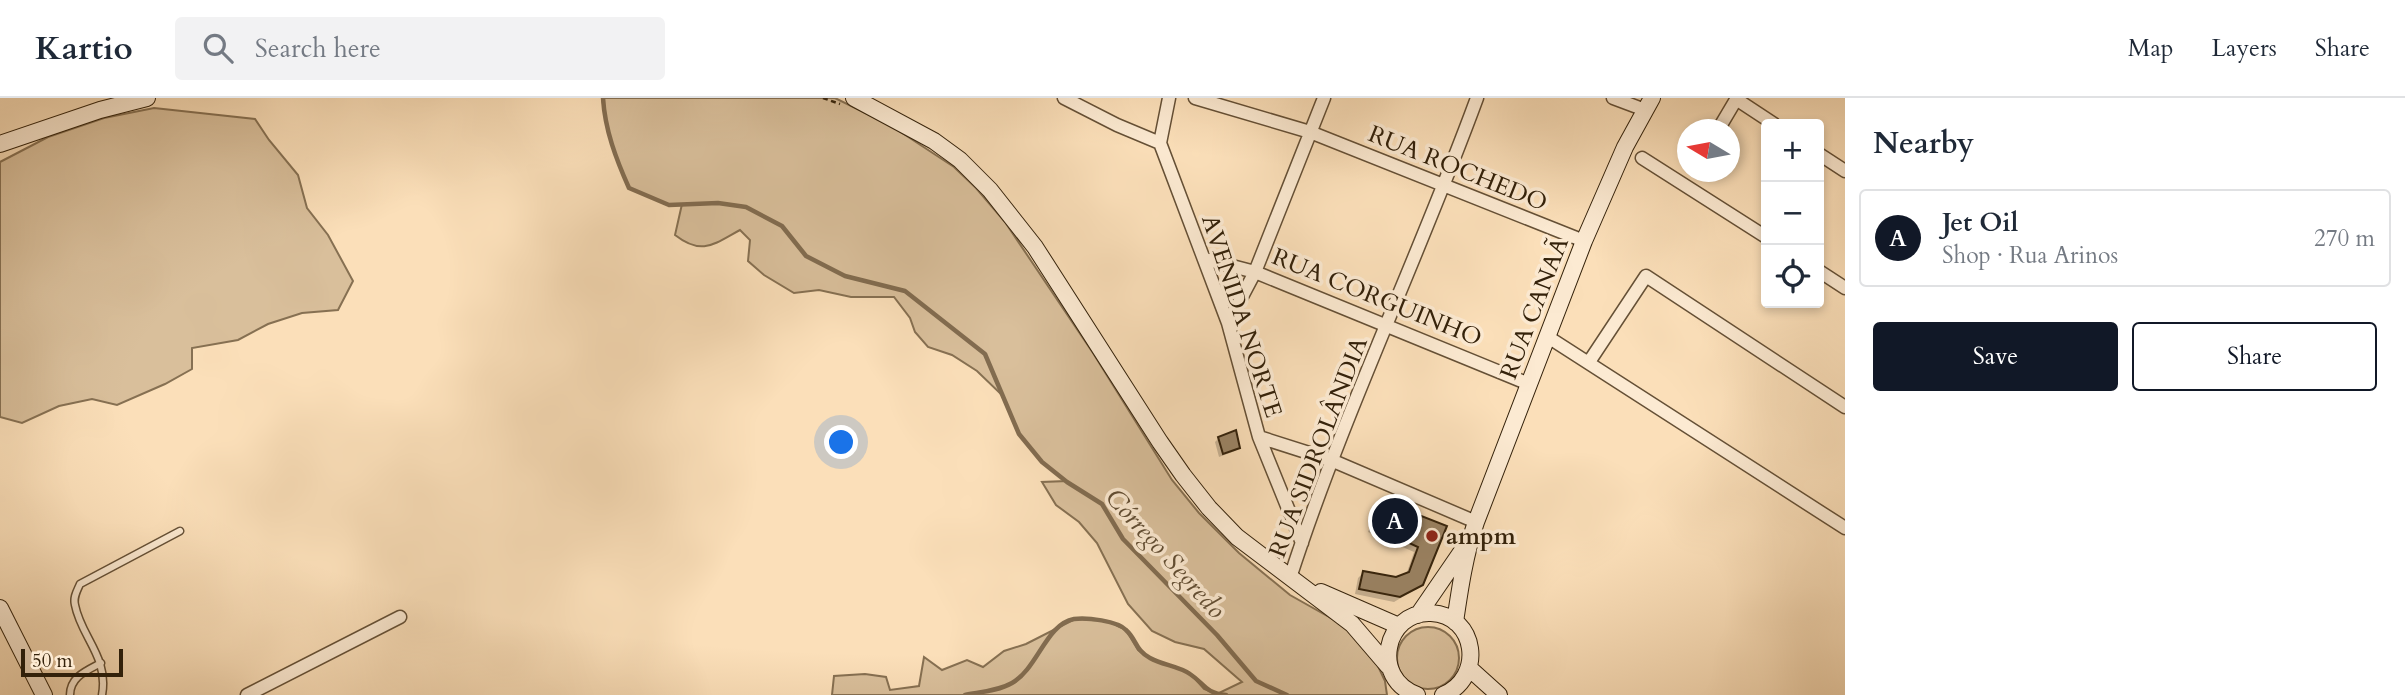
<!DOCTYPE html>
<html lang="en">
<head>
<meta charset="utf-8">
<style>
	:root { --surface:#fff; --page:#f2f2f3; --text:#1f2937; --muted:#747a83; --line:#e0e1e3; --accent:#111827 }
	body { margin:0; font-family:Cardo,serif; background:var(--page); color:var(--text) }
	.controls { position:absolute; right:21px; top:21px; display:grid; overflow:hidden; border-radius:7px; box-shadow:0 4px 10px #0003 }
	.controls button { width:63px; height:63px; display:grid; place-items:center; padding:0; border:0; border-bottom:2px solid var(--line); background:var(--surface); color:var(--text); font:35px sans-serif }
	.compass { position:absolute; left:1677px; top:21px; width:63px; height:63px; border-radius:50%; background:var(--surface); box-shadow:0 4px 10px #0003; rotate:280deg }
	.scale { position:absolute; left:21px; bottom:18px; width:102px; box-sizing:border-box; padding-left:7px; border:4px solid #33210a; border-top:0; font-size:19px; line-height:24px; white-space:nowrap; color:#33210a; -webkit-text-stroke:5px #fcead2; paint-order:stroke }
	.you { position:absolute; left:842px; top:345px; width:24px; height:24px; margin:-18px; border:5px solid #fff; border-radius:50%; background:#1a73e8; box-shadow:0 0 0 10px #1a73e833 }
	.badge { display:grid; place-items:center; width:46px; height:46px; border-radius:50%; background:var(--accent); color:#fff; font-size:23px; font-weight:700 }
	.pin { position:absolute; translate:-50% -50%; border:4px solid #fff; box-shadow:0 2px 7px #0006 }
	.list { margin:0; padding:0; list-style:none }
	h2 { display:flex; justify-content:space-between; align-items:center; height:91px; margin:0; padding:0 28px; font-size:30px }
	h2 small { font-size:23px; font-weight:400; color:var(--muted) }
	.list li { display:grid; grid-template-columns:46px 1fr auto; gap:21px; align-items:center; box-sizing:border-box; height:98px; margin:0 14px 14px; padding:0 14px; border:2px solid var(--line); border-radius:7px }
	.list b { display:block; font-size:26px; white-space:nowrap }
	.list p { margin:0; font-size:23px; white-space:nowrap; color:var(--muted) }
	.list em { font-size:23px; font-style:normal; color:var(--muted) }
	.actions { display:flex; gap:14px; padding:21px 28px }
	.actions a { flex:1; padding:16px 0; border:2px solid var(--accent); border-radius:7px; text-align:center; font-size:24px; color:var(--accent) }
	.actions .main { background:var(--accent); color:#fff }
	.icon { flex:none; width:38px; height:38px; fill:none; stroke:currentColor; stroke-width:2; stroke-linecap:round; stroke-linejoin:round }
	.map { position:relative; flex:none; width:1845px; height:597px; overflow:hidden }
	header { display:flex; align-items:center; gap:42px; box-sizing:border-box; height:98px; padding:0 35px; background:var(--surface); border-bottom:2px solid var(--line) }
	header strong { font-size:33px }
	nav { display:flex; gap:38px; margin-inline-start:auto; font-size:24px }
	.search { width:490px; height:63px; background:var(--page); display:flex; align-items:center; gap:18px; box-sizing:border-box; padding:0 24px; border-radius:7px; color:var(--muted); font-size:26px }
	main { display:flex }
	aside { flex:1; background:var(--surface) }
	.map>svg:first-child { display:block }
	.green { fill:#d9bf9b; stroke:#867052; stroke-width:2 }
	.shadow { fill:#0003 }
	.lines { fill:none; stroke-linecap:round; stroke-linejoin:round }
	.stream { stroke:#826c50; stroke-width:4.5 }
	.building { fill:#9b8465; stroke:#33210a; stroke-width:2 }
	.lane-casing { stroke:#655036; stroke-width:9 }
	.street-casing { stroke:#655036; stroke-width:15 }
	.secondary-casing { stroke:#33210a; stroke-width:18 }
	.path { stroke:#33210a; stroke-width:2.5; stroke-dasharray:5 3.5; stroke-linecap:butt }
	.lane { stroke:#fcead2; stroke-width:6 }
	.street { stroke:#fcead2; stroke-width:12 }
	.secondary { stroke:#fcead2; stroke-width:16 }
	.poi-dot { fill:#8f2418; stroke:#fcead2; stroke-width:2.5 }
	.labels { text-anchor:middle; stroke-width:7; stroke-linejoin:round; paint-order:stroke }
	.street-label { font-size:24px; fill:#33210a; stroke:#fcead2 }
	.poi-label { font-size:24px; font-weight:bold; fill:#33210a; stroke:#fcead2; text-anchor:start }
	.water-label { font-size:26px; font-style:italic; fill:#614d33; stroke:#fcead2 }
</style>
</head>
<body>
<header>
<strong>Kartio</strong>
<div class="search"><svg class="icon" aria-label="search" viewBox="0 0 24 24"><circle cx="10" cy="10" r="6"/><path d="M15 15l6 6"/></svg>Search here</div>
<nav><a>Map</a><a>Layers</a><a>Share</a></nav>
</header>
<main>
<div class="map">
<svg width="1845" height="597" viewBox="0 0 1845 597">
	<rect width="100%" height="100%" fill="#fbdfb9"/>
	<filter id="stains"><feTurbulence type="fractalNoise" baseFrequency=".00286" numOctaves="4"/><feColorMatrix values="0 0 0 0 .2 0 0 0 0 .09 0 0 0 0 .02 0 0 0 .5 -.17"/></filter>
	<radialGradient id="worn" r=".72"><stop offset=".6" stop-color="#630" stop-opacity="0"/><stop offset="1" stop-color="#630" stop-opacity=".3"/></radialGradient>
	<path class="green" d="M602,0H835L890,27L954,69L976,90L1005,124L1093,255L1172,382L1199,415L1239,455L1290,497L1345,528L1377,566L1385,583L1387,597H832L834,578L865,576L886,579L890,592L919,588L924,559L942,572L967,562L983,569L1004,553L1026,546L1075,521L1108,523L1126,532L1138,552L1151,561L1190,575L1204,591L1217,596L1242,584L1204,551L1175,544L1152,533L1128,506L1097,445L1079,424L1056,407L1042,384L1066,383L1042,364L1019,336L1003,298L977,273L952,257L928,249L915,234L910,220L894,199H851L819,192L794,195L764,177L748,163L750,142L740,132C714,146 702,158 675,137L682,106L669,107L629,90C616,61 606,32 602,0Z
		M154,10L255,21L269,42L298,77L307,110L328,137L353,183L338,212L302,215L268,226L238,242L192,250V271L165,286L117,307L92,301L59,308L22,325L0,319V64L48,39L104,20Z
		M1397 560a31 31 0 1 1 62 0a31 31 0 1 1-62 0Z"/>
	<path class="shadow" d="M1219,340L1239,350L1235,353L1219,359L1215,344Z
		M1383,405L1444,429L1422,486L1416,491L1394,504L1355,496L1358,480L1363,475L1396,481L1406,477L1414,454L1368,434L1378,410Z"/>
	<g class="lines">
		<path class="stream" d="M603,0C605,32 616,61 629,90L669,107L718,105L746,109L782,128L806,158L845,178L905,193L985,256L1019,336L1042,364L1067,384L1102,406L1123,441L1217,537L1256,583L1287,597
			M965,597C980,594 998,593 1012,585C1038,570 1046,526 1074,521C1086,519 1118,523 1126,532C1137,542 1135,552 1150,560C1162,567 1179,568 1190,576C1205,586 1205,595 1226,597"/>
	</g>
	<path class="building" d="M1236,332L1240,350L1223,356L1218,339Z
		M1383,403L1447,428L1423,487L1400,499L1359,491L1363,473L1396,479L1409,474L1418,449L1372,428Z"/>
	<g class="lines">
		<g class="lane-casing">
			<path id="lane" d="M70,597C70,579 86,573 101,565
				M102,597C109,559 81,539 75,507C73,499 77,493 80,486L180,433"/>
		</g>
		<g class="street-casing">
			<path id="street" d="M1064,0L1117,27L1160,45
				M1169,0L1160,45L1228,225L1259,339L1302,445
				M1195,0L1310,34L1584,143
				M1613,0L1645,12
				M1736,1L1774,26
				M1718,32L1737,0
				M1819,56L1845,73
				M1642,60L1766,139
				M1205,161L1255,174L1529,286
				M1819,173L1845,190
				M1228,225L1255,174L1324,0
				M1548,239L1845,430
				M1589,264L1646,178L1845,309
				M1259,339L1331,362L1476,424
				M1290,480C1343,316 1418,161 1477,0
				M247,597L400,519"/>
		</g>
		<g class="secondary-casing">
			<path id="secondary" d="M854,0L934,43L960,62L990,92L1035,149L1160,344L1183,377L1209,410L1237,439L1352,526L1388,568
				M0,46L100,12L147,0
				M1321,494L1399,528
				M0,510L44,597
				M1418,517L1464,450
				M1455,524C1460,490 1465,456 1476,424L1584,143L1625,49L1652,0
				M1469,570L1499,597
				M1417,597C1370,580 1385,513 1431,515C1477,517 1485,580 1443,597"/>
		</g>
		<path class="path" d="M823,0L840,6"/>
		<use href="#lane" class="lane"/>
		<use href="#street" class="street"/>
		<use href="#secondary" class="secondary"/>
	</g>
	<circle class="poi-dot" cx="1432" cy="438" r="7"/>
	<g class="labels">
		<g class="street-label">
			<text transform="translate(1458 70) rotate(22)" y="8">RUA ROCHEDO</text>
			<text transform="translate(1377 199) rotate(22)" y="8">RUA CORGUINHO</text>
			<text transform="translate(1534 210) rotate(-69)" y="8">RUA CANAÃ</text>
			<text transform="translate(1242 218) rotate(72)" y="8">AVENIDA NORTE</text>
			<text transform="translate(1318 349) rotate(-69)" y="8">RUA SIDROLÂNDIA</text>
		</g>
		<g class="poi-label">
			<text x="1446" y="446">ampm</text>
		</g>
		<g class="water-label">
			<text transform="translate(1166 455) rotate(48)" y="9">Córrego Segredo</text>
		</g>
	</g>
	<rect width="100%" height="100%" filter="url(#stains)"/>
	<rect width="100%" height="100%" fill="url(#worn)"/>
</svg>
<div class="controls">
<button>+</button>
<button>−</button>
<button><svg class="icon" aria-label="locate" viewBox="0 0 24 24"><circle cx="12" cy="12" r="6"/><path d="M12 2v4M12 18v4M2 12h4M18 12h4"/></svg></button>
</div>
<svg class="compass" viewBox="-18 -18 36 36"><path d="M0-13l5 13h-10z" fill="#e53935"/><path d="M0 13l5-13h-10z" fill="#747a83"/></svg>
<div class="scale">50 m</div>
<div class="you"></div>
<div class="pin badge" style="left:1395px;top:423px">A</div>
</div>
<aside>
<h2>Nearby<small></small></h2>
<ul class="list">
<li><span class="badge">A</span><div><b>Jet Oil</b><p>Shop · Rua Arinos</p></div><em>270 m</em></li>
</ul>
<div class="actions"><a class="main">Save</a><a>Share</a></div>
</aside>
</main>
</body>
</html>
